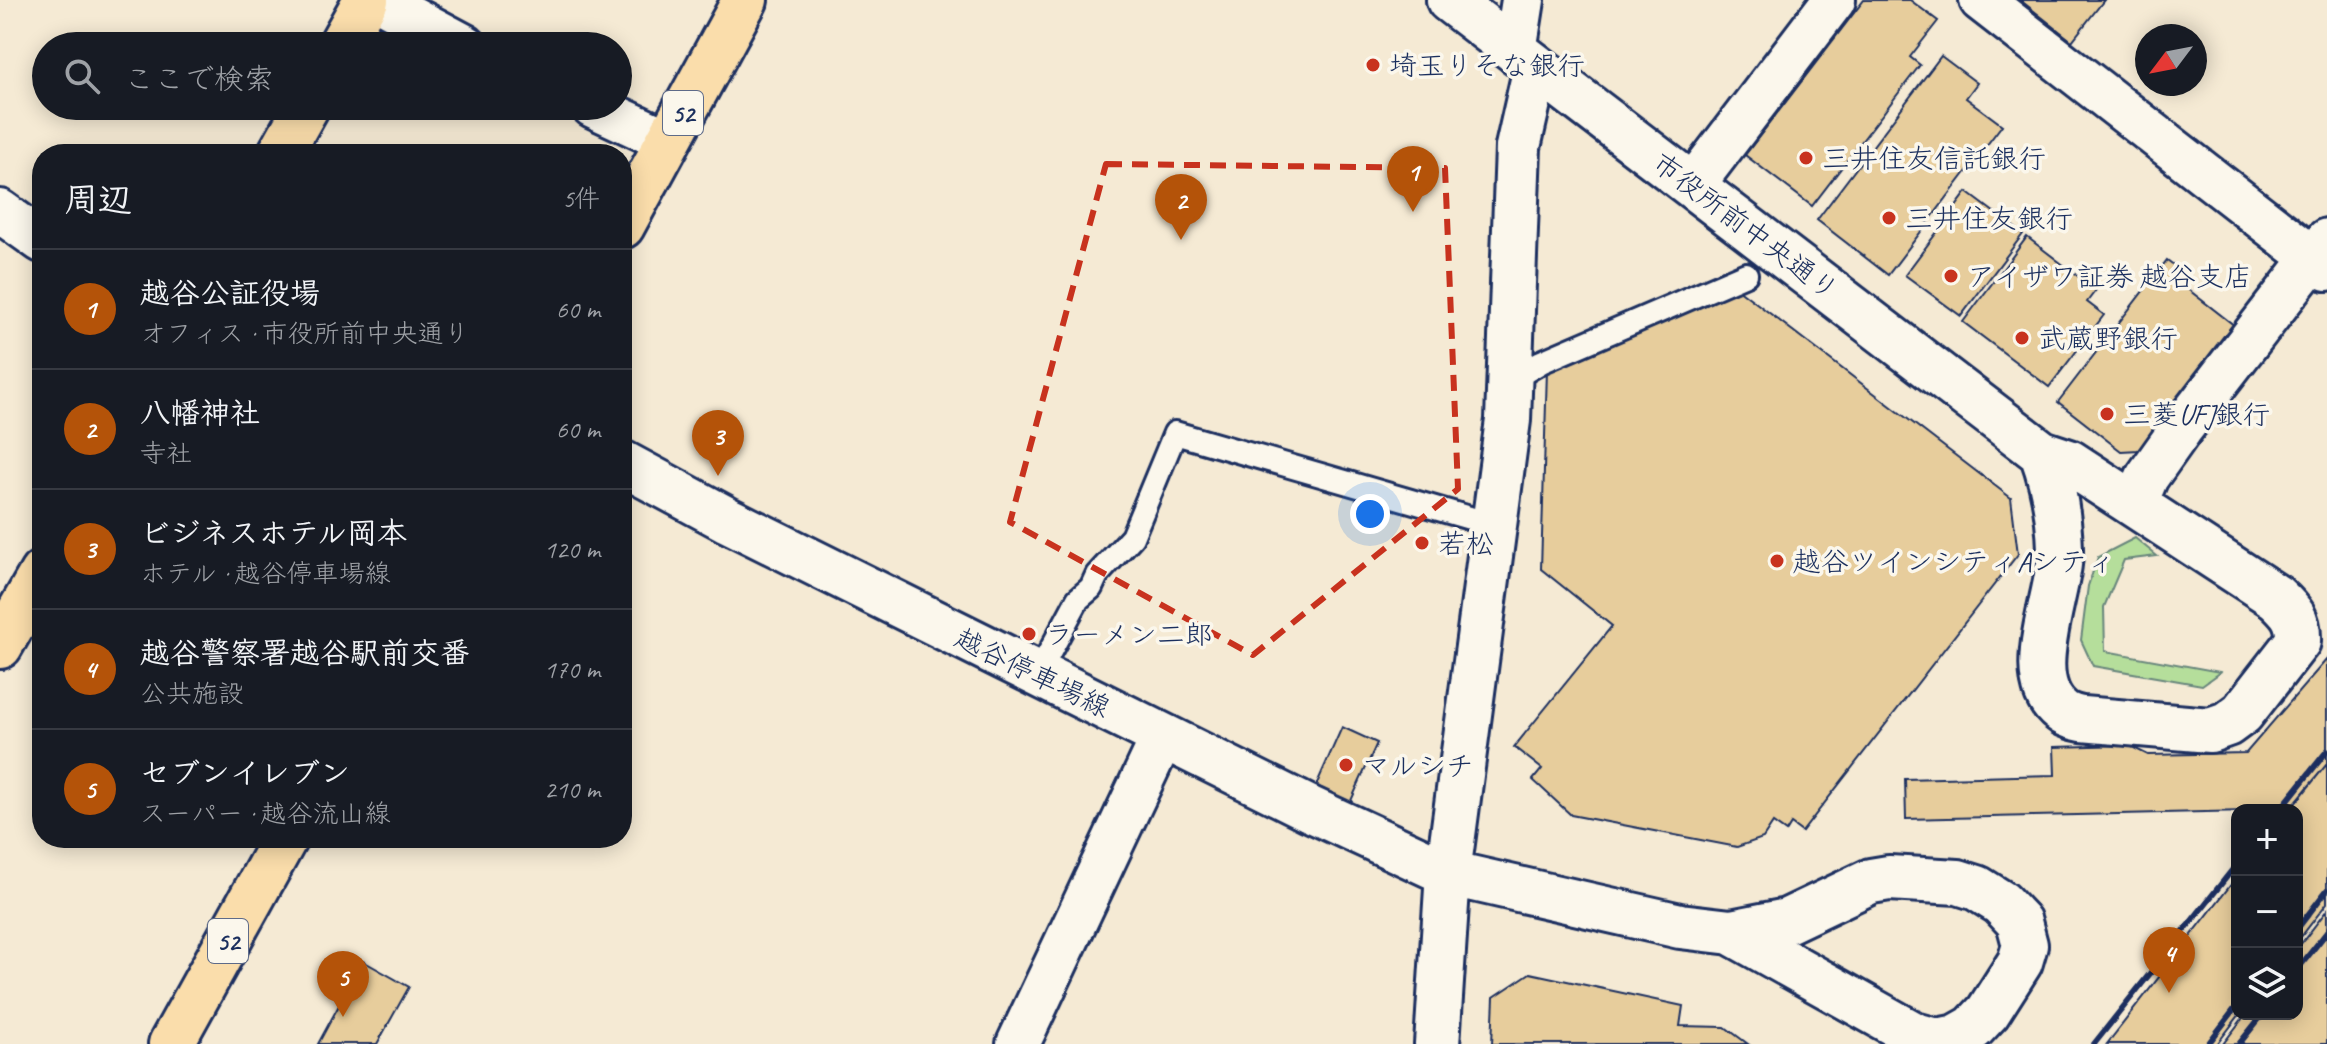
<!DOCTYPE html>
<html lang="ja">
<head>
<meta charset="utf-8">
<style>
	:root { --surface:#171b24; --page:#242831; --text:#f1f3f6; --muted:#9ea1a6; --line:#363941; --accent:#b45309 }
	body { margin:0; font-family:Caveat,"Klee One",sans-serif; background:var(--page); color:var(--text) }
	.controls { position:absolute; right:24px; bottom:24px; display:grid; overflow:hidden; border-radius:16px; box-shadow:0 4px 20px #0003 }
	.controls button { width:72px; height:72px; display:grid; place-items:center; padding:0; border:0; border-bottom:2px solid var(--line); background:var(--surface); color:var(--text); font:40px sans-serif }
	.compass { position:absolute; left:2135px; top:24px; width:72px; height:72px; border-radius:50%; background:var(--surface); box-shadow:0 4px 20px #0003; rotate:238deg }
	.you { position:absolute; left:1370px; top:514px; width:28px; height:28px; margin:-20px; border:6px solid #fff; border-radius:50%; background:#1a73e8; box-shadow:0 0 0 12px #1a73e833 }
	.badge { display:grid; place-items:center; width:52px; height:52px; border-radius:50%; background:var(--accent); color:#fff; font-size:26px; font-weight:700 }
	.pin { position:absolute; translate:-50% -66px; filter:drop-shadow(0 2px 4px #0008) }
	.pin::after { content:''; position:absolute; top:42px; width:28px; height:24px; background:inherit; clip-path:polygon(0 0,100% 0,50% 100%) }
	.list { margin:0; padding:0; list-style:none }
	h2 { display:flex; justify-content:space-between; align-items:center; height:104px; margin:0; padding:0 32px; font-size:34px }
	h2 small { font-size:26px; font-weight:400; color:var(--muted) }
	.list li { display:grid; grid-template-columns:52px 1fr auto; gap:24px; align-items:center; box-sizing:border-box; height:120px; padding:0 32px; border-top:2px solid var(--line) }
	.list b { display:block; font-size:30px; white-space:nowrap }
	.list p { margin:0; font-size:26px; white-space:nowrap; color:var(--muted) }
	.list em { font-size:26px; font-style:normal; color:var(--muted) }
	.icon { flex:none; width:44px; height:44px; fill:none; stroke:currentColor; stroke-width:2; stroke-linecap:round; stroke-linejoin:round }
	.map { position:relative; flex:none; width:2327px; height:1044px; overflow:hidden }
	.search { position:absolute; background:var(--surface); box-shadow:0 4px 20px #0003; left:32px; top:32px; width:600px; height:88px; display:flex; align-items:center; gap:20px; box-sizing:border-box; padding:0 28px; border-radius:44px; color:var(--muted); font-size:30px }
	.panel { position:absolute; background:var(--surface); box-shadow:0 4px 20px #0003; left:32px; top:144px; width:600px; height:704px; border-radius:32px }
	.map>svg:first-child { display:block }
	.green { fill:#b5de9b; stroke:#68867c; stroke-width:2 }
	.building { fill:#e7cd9c; stroke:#1b2f5e; stroke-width:2 }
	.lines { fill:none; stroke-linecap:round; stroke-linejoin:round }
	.lane-casing { stroke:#1b2f5e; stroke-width:28 }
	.street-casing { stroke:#1b2f5e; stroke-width:48 }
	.secondary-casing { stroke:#1b2f5e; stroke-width:50 }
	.primary-casing { stroke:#1b2f5e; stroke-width:50 }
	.lane { stroke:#fbf7ec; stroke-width:22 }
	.street { stroke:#fbf7ec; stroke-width:42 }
	.secondary { stroke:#fbf7ec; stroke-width:44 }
	.primary { stroke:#faddab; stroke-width:44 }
	.rail { stroke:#1b2f5e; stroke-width:6 }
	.marked { fill:none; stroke:#c8321e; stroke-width:6; stroke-dasharray:16 10; stroke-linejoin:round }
	.poi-dot { fill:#c8321e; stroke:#fbf7ec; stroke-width:3 }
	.labels { text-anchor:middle; stroke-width:7; stroke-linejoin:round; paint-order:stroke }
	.shield { fill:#fbf7ec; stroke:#5e6b89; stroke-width:2 }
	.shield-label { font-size:26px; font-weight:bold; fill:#1b2f5e }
	.poi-label { font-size:28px; fill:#1b2f5e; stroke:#fbf7ec; text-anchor:start }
	.street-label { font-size:28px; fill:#1b2f5e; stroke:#fbf7ec }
</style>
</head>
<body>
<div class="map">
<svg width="2327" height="1044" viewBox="0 0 2327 1044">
	<rect width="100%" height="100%" fill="#f5ead4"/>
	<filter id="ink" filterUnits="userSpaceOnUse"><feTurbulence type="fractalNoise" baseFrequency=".0125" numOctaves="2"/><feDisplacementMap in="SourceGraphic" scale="16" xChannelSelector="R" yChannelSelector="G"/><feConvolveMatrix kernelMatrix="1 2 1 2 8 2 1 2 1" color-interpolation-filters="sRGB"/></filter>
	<g filter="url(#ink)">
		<path class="green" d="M2135,538L2157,556L2124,560L2104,607L2105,651L2220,672L2202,685L2093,666L2081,640L2088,586L2098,557Z"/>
		<path class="building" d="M1864,0H1910L1938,21L1910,57L1920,65L1812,206L1745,155Z
			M2020,0H2104L2072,41Z
			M1941,56L1977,83L1966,98L2002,125L1888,275L1817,220Z
			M1967,192L2023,234L1961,316L1905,275Z
			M2027,237L2096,290L2087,302L2104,315L2049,387L1963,322Z
			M2167,260L2191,278L2185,287L2235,326L2139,450L2121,451L2058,402Z
			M1738,289L2011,498L2018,554L1802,832L1791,824L1786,832L1773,823L1763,838L1737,847L1571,815L1533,780L1542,769L1514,747L1612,626L1541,569L1547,370Z
			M2327,659V764L2290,810L1906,819L1905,779L2055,775L2054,747L2128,745L2148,755L2246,753Z
			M1342,727L1377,743L1350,803L1315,788Z
			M2327,764V903L2297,942V810H2289Z
			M2237,877V1014H2240L2217,1044H2107Z
			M2327,910V1044H2223L2246,1014H2297V949Z
			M363,961L409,987L377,1044H318Z
			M1530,973L1683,1006L1680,1026L1725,1027L1748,1044H1492L1494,997Z"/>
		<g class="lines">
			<g class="lane-casing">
				<path id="lane" d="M1509,381L1541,362L1746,274
					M1038,674L1078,599L1091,588L1097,575L1132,537L1175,433L1494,525"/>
			</g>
			<g class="street-casing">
				<path id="street" d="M379,0L465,46
					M1981,0L2327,269
					M1515,51L1523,0
					M593,106L668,141
					M1693,185L1834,0
					M0,211L42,241
					M2135,505L2147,477L2181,429L2327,240
					M1018,1044L1163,736"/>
			</g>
			<g class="secondary-casing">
				<path id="secondary" d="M1449,0L2042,453L2069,462L2276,597C2291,611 2299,619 2298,641L2242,713L2227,724L2210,730L2082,719C2077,718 2069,716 2064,713C2017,682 2061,594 2060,549C2059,517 2053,483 2042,453
					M622,463L728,520L1038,674L1310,809L1448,873L1680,926L1731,932L1787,921L1871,881L1889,878L1958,882L1977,888L2001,903L2019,922L2025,945L2020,962L1988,1012L1973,1028L1957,1037L1937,1041L1915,1035L1731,932
					M1437,1044L1448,873L1508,420L1518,147L1536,67"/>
			</g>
			<g class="primary-casing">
				<path id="primary" d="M340,46L366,0
					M280,154L307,106
					M622,226L745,0
					M0,646L42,573
					M171,1044L285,838"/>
			</g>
			<use href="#lane" class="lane"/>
			<use href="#street" class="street"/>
			<use href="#secondary" class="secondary"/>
			<use href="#primary" class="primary"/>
			<path class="rail" d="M2280,810L2327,751
				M2297,929L2327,890
				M2297,970L2327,932
				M2094,1044L2237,864
				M2208,1044L2237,1006
				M2239,1044L2263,1014"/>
		</g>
	</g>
	<path class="marked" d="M1106,164L1445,168L1458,489L1253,655L1010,522Z"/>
	<g class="poi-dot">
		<circle cx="1373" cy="65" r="8"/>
		<circle cx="1806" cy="158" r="8"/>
		<circle cx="1889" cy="218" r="8"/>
		<circle cx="1951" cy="276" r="8"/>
		<circle cx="2022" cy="338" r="8"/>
		<circle cx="2107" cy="414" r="8"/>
		<circle cx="1422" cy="543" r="8"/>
		<circle cx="1777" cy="561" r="8"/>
		<circle cx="1029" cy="634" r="8"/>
		<circle cx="1346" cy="765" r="8"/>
	</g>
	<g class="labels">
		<g class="shield">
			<rect x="663" y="91" width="40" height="44" rx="6"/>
			<rect x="208" y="919" width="40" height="44" rx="6"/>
		</g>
		<g class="shield-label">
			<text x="683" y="122">52</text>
			<text x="228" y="950">52</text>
		</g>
		<g class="poi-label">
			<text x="1389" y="75">埼玉りそな銀行</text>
			<text x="1822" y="168">三井住友信託銀行</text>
			<text x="1905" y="228">三井住友銀行</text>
			<text x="1967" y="286">アイザワ証券 越谷支店</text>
			<text x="2038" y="348">武蔵野銀行</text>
			<text x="2123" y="424">三菱UFJ銀行</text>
			<text x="1438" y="553">若松</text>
			<text x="1793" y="571">越谷ツインシティAシティ</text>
			<text x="1045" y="644">ラーメン二郎</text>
			<text x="1362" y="775">マルシチ</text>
		</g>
		<g class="street-label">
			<text transform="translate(1746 226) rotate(37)" y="10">市役所前中央通り</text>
			<text transform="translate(1033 672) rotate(26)" y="10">越谷停車場線</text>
		</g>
	</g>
</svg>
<div class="controls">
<button>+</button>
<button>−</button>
<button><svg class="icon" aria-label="layers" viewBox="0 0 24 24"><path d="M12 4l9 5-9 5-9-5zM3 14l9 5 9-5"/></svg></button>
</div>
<svg class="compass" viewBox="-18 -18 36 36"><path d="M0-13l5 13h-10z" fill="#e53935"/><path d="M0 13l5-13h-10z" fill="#9ea1a6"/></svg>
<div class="you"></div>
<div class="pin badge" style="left:1413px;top:212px">1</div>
<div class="pin badge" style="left:1181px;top:240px">2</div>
<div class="pin badge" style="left:718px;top:476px">3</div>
<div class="pin badge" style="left:2169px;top:993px">4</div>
<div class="pin badge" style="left:343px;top:1017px">5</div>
<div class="search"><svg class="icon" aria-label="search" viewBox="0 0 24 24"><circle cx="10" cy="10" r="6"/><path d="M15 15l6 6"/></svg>ここで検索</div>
<section class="panel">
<h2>周辺<small>5件</small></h2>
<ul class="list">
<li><span class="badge">1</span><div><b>越谷公証役場</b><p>オフィス · 市役所前中央通り</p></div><em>60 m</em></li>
<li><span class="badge">2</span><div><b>八幡神社</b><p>寺社</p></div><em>60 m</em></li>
<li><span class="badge">3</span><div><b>ビジネスホテル岡本</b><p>ホテル · 越谷停車場線</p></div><em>120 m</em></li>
<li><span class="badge">4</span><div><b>越谷警察署越谷駅前交番</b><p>公共施設</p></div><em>170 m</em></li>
<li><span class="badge">5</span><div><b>セブンイレブン</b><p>スーパー · 越谷流山線</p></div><em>210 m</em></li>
</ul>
</section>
</div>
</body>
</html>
